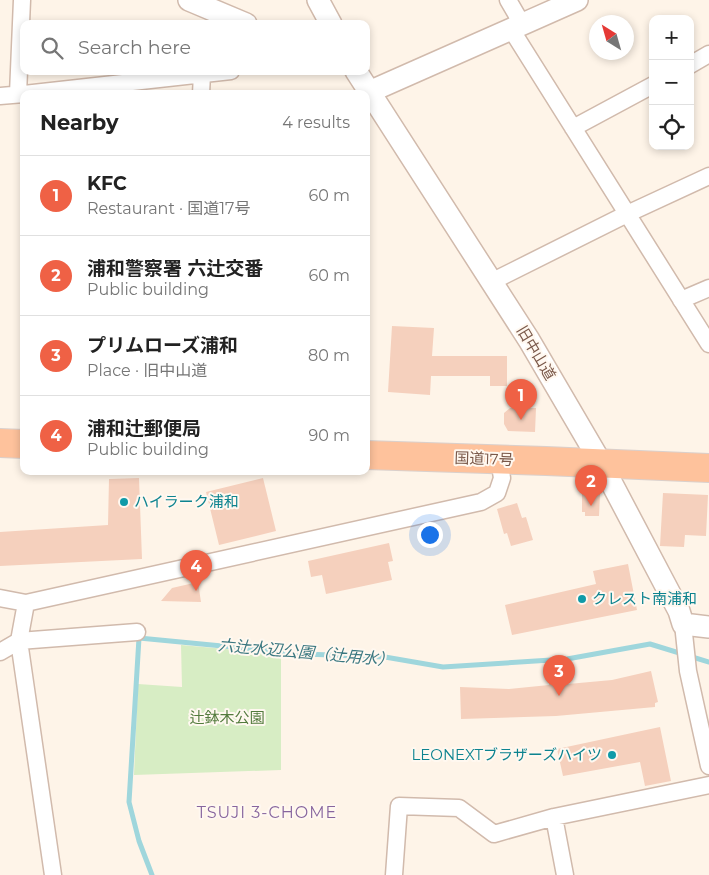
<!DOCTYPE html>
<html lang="en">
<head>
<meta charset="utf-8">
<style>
	:root { --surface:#fff; --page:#f2f2f2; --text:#222; --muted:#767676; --line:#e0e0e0; --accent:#ef6145 }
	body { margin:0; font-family:Montserrat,"Noto Sans JP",sans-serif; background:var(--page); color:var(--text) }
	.controls { position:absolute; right:15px; top:15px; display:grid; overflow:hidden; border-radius:10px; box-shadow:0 2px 8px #0003 }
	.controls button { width:45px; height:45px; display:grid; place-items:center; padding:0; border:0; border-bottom:1px solid var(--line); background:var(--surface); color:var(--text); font:25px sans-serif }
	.compass { position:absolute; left:589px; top:15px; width:45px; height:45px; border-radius:50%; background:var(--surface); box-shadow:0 2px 8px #0003; rotate:323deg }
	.you { position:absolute; left:429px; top:534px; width:18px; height:18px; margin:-12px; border:4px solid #fff; border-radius:50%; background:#1a73e8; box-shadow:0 0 0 8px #1a73e833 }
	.badge { display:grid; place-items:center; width:32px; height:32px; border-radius:50%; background:var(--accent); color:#fff; font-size:16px; font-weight:700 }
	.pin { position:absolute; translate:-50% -41px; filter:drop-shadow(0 1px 2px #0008) }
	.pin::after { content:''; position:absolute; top:26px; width:18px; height:15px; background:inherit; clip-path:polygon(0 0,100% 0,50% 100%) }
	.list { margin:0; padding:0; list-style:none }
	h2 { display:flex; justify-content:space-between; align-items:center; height:65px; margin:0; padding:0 20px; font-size:21px }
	h2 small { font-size:16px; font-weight:400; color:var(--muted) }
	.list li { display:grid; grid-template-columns:32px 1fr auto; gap:15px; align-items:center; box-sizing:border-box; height:80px; padding:0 20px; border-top:1px solid var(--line) }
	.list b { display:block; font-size:19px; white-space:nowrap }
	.list p { margin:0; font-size:16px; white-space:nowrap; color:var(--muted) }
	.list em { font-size:16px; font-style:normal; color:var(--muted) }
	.icon { flex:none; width:28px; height:28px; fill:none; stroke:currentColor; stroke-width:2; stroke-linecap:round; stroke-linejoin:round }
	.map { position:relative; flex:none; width:709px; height:875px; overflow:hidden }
	.search { position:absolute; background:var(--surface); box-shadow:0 2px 8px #0003; left:20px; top:20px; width:350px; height:55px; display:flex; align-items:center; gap:12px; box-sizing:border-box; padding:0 18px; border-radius:10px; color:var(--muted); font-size:19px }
	.panel { position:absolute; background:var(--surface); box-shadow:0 2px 8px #0003; left:20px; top:90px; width:350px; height:385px; border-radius:10px }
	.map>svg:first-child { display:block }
	.green { fill:#d7edc4 }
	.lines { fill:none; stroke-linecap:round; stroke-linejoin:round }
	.stream { stroke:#9fd6dc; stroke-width:5 }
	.building { fill:#f5d0bd }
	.minor-casing { stroke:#d1baac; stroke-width:19 }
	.tertiary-casing { stroke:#d1baac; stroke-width:24 }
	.trunk-casing { stroke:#dad0cc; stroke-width:30 }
	.minor { stroke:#fff; stroke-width:16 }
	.tertiary { stroke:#fff; stroke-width:21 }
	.trunk { stroke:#fec29c; stroke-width:28 }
	.culture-dot { fill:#0f9aa8; stroke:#fff8f0; stroke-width:2 }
	.labels { text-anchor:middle; stroke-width:4; stroke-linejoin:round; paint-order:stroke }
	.street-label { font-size:15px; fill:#7a5849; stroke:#fff8f0 }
	.culture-label { font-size:15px; fill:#0d838f; stroke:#fff8f0; text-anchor:start }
	.park-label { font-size:15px; fill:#537b3d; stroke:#fff8f0 }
	.water-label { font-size:16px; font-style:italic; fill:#3b7881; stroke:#fff8f0 }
	.neighbourhood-label { font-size:16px; letter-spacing:1px; fill:#87659e; stroke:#fff8f0 }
</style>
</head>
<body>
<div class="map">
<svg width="709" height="875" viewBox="0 0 709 875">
	<rect width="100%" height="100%" fill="#fef4e8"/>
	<path class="green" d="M181,645L281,654V770L134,775L138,684L182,687Z"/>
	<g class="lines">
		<path class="stream" d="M152,875L139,841L129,802L139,638L304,654L385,657L443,667L567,659L650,644L709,662"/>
	</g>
	<path class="building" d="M392,326L434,328L432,356H507V386H490V376H431L430,395L388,392Z
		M510,408H536L535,432L508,431L504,424V413Z
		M139,478L142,559L0,566V532L108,525L109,479Z
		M263,478L276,531L219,545L206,492Z
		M663,493L708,495L706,536L685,535L684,547L660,546Z
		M582,494H600L599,516H585V512H582Z
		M517,503L522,518L526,517L533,540L511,546L507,533L504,534L497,509Z
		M389,543L393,561L388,562L392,580L326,594L322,575L311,577L308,561Z
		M628,564L637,610L512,635L505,605L596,584L593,571Z
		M198,582L201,602L161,601L172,588Z
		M651,671L658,702L655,703V707L556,716L461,719L460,687L509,689L549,685V673L567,672L568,684L612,680Z
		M660,727L671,781L645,786L640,762L563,776L557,749Z"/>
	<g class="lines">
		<g class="minor-casing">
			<path id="minor" d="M508,0L522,24
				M511,29L709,344
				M690,65L709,54
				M18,94L22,0
				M24,94L231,71
				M201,94L202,74
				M0,96L24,94
				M573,128L653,85
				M491,282L627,214L709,176
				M681,300L709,288
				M0,598L26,603L481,502L497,493L502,478L499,459
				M26,603L19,641L53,875
				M683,624L688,671L709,766
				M0,652L19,641L137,632
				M554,817L565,875
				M394,875L399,806L459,808L494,834L554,817L709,785"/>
		</g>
		<g class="tertiary-casing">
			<path id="tertiary" d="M189,0L246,24
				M318,0L331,24
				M356,71L529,340L601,463L679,611L683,624L709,627
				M369,92L577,0"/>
		</g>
		<g class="trunk-casing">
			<path id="trunk" d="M0,443L24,444
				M366,455L546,461L709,468"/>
		</g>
		<use href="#minor" class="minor"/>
		<use href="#tertiary" class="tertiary"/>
		<use href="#trunk" class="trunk"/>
	</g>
	<g class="culture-dot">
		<circle cx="124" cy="502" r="5"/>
		<circle cx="582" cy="599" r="5"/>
		<circle cx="612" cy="755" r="5"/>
	</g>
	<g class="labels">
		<g class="street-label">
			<text transform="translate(536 353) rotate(59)" y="5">旧中山道</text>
			<text transform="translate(484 459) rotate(2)" y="5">国道17号</text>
		</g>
		<g class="culture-label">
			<text x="134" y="507">ハイラーク浦和</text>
			<text x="592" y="604">クレスト南浦和</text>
			<text x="602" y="760" text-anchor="end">LEONEXTブラザーズハイツ</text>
		</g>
		<g class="park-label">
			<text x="227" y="723">辻鉢木公園</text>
		</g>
		<g class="water-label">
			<text transform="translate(306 652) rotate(5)" y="6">六辻水辺公園（辻用水）</text>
		</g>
		<g class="neighbourhood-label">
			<text x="267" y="818">TSUJI 3-CHOME</text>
		</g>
	</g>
</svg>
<div class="controls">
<button>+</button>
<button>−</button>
<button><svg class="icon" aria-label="locate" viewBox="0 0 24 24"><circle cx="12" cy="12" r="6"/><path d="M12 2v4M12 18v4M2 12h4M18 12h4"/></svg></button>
</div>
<svg class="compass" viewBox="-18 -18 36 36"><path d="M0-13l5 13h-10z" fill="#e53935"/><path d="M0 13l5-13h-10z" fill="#767676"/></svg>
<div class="you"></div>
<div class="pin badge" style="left:521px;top:420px">1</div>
<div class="pin badge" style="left:591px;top:506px">2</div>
<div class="pin badge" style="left:559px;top:696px">3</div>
<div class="pin badge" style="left:196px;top:591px">4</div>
<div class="search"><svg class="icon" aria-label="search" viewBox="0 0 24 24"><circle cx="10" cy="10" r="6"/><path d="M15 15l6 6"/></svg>Search here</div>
<section class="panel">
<h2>Nearby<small>4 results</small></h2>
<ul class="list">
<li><span class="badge">1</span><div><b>KFC</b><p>Restaurant · 国道17号</p></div><em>60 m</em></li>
<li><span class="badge">2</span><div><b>浦和警察署 六辻交番</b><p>Public building</p></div><em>60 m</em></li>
<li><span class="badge">3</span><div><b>プリムローズ浦和</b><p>Place · 旧中山道</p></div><em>80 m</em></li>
<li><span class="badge">4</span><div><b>浦和辻郵便局</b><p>Public building</p></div><em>90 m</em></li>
</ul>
</section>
</div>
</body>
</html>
